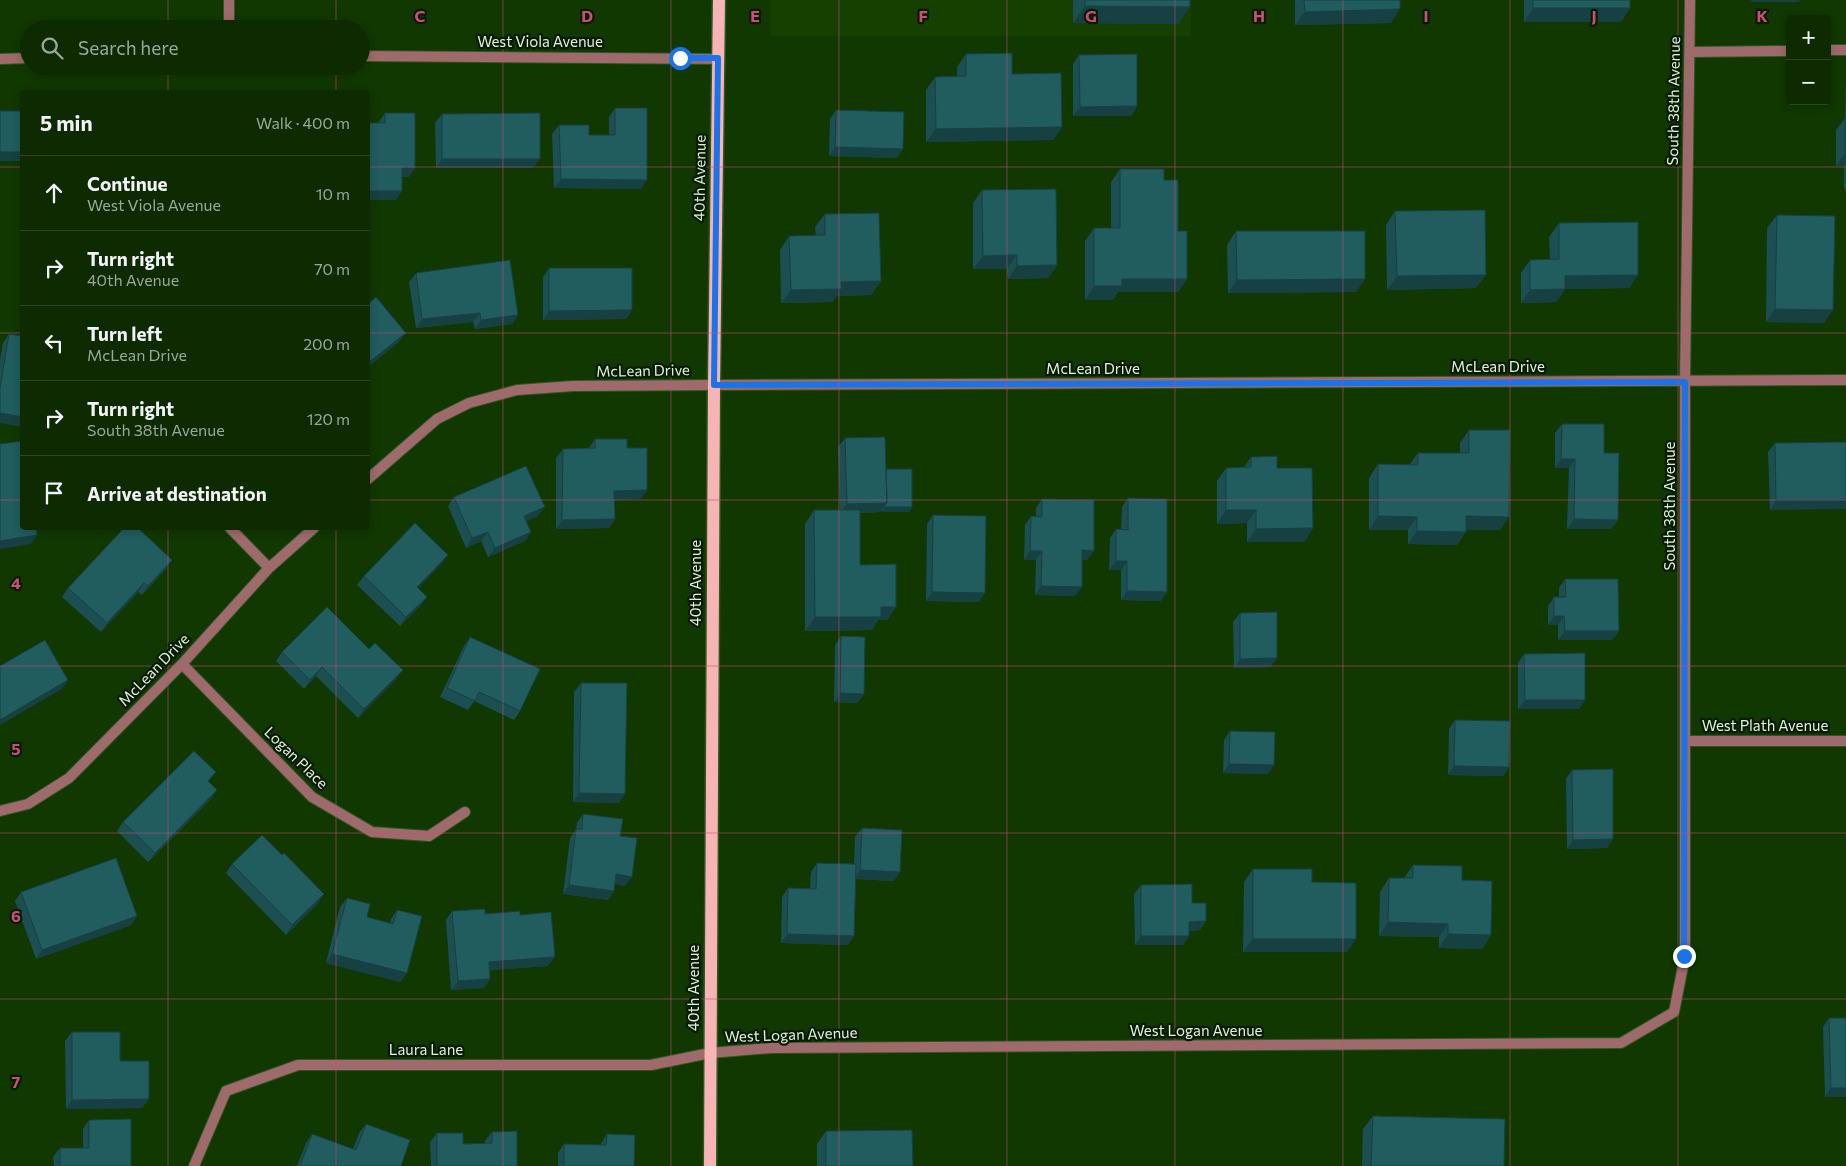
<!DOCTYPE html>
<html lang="en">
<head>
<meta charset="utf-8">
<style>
	:root { --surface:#0d2a00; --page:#16320a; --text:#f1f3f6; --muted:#9aa799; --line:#2d4622 }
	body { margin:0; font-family:Commissioner,sans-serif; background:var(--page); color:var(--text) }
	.controls { position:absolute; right:15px; top:15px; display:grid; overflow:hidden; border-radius:5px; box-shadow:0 2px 8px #0003 }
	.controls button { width:45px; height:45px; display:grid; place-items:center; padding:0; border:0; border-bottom:1px solid var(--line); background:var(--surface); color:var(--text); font:25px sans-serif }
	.stop { position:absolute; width:15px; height:15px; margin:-11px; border:4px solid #1a73e8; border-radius:50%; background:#fff }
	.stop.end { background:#1a73e8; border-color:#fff; box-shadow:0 1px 5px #0008 }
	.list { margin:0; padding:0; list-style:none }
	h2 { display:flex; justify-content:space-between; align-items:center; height:65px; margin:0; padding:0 20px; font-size:21px }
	h2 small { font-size:16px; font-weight:400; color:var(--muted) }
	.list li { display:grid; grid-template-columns:32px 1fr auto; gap:15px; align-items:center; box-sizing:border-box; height:75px; padding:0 20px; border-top:1px solid var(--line) }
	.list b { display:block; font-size:19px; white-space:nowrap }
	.list p { margin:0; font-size:16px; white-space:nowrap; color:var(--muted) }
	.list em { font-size:16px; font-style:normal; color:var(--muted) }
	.icon { flex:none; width:28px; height:28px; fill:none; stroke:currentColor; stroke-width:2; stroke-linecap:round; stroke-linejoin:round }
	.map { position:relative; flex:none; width:1846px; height:1166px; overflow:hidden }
	.search { position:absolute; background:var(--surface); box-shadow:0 2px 8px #0003; left:20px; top:20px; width:350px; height:55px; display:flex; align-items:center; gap:12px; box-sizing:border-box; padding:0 18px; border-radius:28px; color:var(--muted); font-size:19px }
	.panel { position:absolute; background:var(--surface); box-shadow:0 2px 8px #0003; left:20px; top:90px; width:350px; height:440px; border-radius:5px }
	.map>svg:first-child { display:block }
	.built { fill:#154000 }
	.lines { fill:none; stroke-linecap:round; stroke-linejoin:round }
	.street-casing { stroke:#315622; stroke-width:12 }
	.primary-casing { stroke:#315622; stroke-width:15 }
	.street { stroke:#9f6a6b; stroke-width:10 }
	.primary { stroke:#f6b4b5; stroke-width:12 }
	.wall { fill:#1c4f51 }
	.shaded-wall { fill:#174042 }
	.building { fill:#215c5e; stroke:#174042 }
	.route { stroke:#1a73e8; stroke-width:6 }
	.grid { fill:none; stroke:#c84f7a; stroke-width:1; stroke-opacity:0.55 }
	.labels { text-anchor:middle; stroke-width:4.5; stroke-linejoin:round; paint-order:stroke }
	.street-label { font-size:15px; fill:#dcf3d5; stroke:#0a1b05 }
	.grid-label { font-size:16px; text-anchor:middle; font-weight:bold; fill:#c84f7a; stroke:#0a1b05; stroke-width:4.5; stroke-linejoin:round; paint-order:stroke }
</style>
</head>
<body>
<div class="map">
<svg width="1846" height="1166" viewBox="0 0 1846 1166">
	<rect width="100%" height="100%" fill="#113800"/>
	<path class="built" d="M771,0H1191V36H770Z"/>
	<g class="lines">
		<g class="street-casing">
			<path id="street" d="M229,0V29
				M1827,50H1846
				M1690,52L1790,51
				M361,56L718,59
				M0,59L29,58
				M368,479L437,419L469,403L517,390L573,386L714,385L1846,380
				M230,528L269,568
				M182,664L312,797L372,832L429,836L465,812
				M1685,741H1846
				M0,811L28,804L69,778L182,664L269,568L314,528
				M194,1166L226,1091L298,1065H651L710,1053L771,1048L1621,1043L1674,1012L1685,956V381L1690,0"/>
		</g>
		<g class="primary-casing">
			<path id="primary" d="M710,1166L714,385L719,0"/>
		</g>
		<use href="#street" class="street"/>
		<use href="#primary" class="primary"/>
	</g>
	<path class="wall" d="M1073,0H1190L1178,24L1073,23Z
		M1295,0H1400L1391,23L1295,25Z
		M1524,0H1630V8L1621,22H1524Z
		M966,54L1012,74L1062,127L1053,140L926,142V90L935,77L957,76V67Z
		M1079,55L1137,106L1131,116H1073V64Z
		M1846,77V189H1844V166H1836V130L1845,118Z
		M615,108L641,189L554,188L552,134L559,125L589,135H609V117Z
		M836,110L897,158L829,156L830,119Z
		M385,113L409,177H402L396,200H368L378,123Z
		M442,114L533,168H436L435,123Z
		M1120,169L1164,180L1178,231L1187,279L1178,292H1118L1113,300H1085V241L1094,228H1111V182Z
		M982,190L1057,265L1048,278L1008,279L1007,269H973V203Z
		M1395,211L1476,288L1387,290L1386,225Z
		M825,214L881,281L871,295L837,296L832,302L781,303L780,250L789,236H816L815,227Z
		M1777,215L1824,323L1766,322L1767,228Z
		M1559,223L1638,275L1629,288L1565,289L1556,302L1521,303V273L1530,260L1550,259L1549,237Z
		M1236,231L1356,292L1228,293L1227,245Z
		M549,268L632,310L626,319L543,320V277Z
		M416,273L518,315L512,324L475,329L473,322L416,328L409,282Z
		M9,334L0,423V360L3,343Z
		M1562,424L1604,453L1618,520L1611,529H1567L1569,468H1555V433Z
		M1469,430L1500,530H1466L1457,545L1408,544V530H1369V478L1378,464L1409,465L1418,453H1460V443Z
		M845,438L886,469L912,507L909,512H882V510L880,512L860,513V565L896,607L887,620H878L872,630L805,631V524L814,510H840L838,447Z
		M595,439L627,448L641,499L614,500L615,519L609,528L556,529V458L563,449L589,448Z
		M1846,442L1770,510L1768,452L1775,443Z
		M1251,457L1277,468L1313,528L1304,542H1247V523L1217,524V481L1226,468L1244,467Z
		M454,497L538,516L526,521L525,541L488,557L481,541L466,548L448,506Z
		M1128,498L1161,601L1121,600V570H1109L1110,538L1116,529L1121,530L1122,507Z
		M1042,499L1087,560H1082V587L1075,596L1035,595L1036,560H1024L1025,525L1031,516H1036V508Z
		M933,515L979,602L926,601L927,524Z
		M448,555L441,564L418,588L427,597L420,606L400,626L357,585L364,576Z
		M172,560L166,569L142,595L138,592L101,632L62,597L68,588Z
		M1565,579L1619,631L1612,640H1558V625H1548V606L1554,597H1559V588Z
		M1240,613L1271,667L1234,668L1233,622Z
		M841,636L864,694L857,703L834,702L835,645Z
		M470,637L520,711L514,720L474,701L468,710L440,697L464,646Z
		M369,649L403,670L396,679L358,718L316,676L304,689L276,661L282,652Z
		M1524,654L1585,700L1579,709H1518V663Z
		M581,683L619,803L573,802L574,692Z
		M1455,720L1509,767L1503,776L1448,775L1449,729Z
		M1230,731L1274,765L1268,774L1223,773L1224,740Z
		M1572,770L1607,848L1567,849L1566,779Z
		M211,799L148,862L117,831L123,822Z
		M583,814L620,836L625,886L615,884L614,891L608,900L563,894L570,838L576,829L577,823Z
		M862,828L894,881L856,879L854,936L848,945L781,943L782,897L788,888H810L811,872L817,863L854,864L855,837Z
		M232,864L318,903L286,935L226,873Z
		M1413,865L1462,880L1491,935L1482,949L1439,948V937L1379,936L1380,892L1389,878H1404Z
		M1253,869L1312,882L1347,952H1243L1244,882Z
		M1141,885L1192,903L1206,921L1200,930L1189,931V936L1183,945H1135L1134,894Z
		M21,892L131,925L36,959L15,901Z
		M347,898L367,917L390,923L391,919L397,910L407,973L400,982L326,963L340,907Z
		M452,911L520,915L548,966L490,970V979L484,988L451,990L446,920Z
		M1829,1018H1846V1097H1825L1823,1027Z
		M72,1032L120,1061L149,1099L142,1108L66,1109L65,1041Z
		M1373,1116L1504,1166H1362L1363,1129Z
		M89,1120L131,1166H54L53,1157L60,1148H83V1129Z
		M366,1124L401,1166H297L306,1143L312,1134L353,1149L359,1133Z
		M826,1131L913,1166H817V1144Z
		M492,1132L517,1166H431L430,1142L437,1133L463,1144L485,1143V1141Z
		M607,1134L634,1166H558V1153L564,1144L600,1145Z"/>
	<path class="shaded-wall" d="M1752,0H1800L1799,2H1750Z
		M1085,6L1190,7L1178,24L1073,23Z
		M1533,8H1630L1621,22H1524Z
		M1400,9L1391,23L1295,25L1305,12Z
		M1137,106L1131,116H1073L1080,107Z
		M1062,127L1053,140L926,142L936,129Z
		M835,147L903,149L897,158L829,156Z
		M0,152H22V161H0Z
		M1845,153L1846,164L1844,166H1836Z
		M442,159H540L533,168H436Z
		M402,168H415L409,177H396Z
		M561,179L647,180L641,189L554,188Z
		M368,191H402L396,200H368Z
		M1017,255L1007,269H973L983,256Z
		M1057,265L1048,278L1008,279L1017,266Z
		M1486,275L1476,288L1387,290L1397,276Z
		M1638,275L1629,288L1565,289L1556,302L1521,303L1530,290L1565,276Z
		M1122,279H1187L1178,292H1118L1113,300H1085L1094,286Z
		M1365,279L1356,292L1228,293L1237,280Z
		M881,281L871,295L837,296L832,302L781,303L791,290L841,282Z
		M1775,309L1833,310L1824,323L1766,322Z
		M632,310L626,319L543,320L549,311Z
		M480,313L473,322L416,328L422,319Z
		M518,315L512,324L475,329L481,320Z
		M406,333L399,342L368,367V363Z
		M0,413L22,417V427L0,423Z
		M1561,459H1575L1569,468H1555Z
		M647,490L641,499L608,500L614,491Z
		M1776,500H1846V509L1770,510Z
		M887,503L880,512L840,513L847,504Z
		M545,507L538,516L518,525L524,516Z
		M885,507H912L909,512H882Z
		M1226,510H1256L1247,523L1217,524Z
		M1378,516L1417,517L1408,530H1369Z
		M1466,516L1509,517L1500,530H1457Z
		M615,519L609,528L556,529L562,520Z
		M1574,519L1618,520L1611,529H1567Z
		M1313,528L1304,542H1247L1256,529Z
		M1417,531L1466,532L1457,545L1408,544Z
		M488,532L481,541L466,548L472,538Z
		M531,532L525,541L488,557L495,548Z
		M37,535L31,544L0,549V541Z
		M1082,550L1094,551L1087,560H1076Z
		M1030,551H1042L1036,560H1024Z
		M448,555L441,564L410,596L417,587Z
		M172,560L166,569L142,595L148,586Z
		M1116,561H1127L1121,570H1109Z
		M144,583L138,592L101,632L107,623Z
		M1041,586L1082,587L1075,596L1035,595Z
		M1127,591L1167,592L1161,601L1121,600Z
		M932,592L985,593L979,602L926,601Z
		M427,597L420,606L400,626L406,617Z
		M881,607H896L887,620H878L872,630L805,631L815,617Z
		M1554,616H1564L1558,625H1548Z
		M1565,631H1619L1612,640H1558Z
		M1277,658L1271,667L1234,668L1240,659Z
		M322,667L316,676L304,689L310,680Z
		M403,670L396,679L358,718L364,709Z
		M68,680L62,689L0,725V720Z
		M840,693L864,694L857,703L834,702Z
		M1525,700H1585L1579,709H1518Z
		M1229,764L1274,765L1268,774L1223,773Z
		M1454,766L1509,767L1503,776L1448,775Z
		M217,790L211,799L148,862L155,853Z
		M579,793L625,794L619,803L573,802Z
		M1613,839L1607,848L1567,849L1573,840Z
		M860,870L900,872L894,881L854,879Z
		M616,874L632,877L625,886L610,884Z
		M569,885L614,891L608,900L563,894Z
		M324,894L318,903L286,935L292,925Z
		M137,916L131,925L36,959L42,950Z
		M1206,921L1200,930L1183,931L1189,922Z
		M1388,922L1448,924L1439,937L1379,936Z
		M787,934L854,936L848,945L781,943Z
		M1448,934L1491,935L1482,949L1439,948Z
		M1141,936H1189L1183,945H1135Z
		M1253,939H1356L1347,952H1243Z
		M332,954L407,973L400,982L326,963Z
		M555,957L548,966L482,971L489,962Z
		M490,979L484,988L451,990L458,981Z
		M1831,1088H1846V1097H1825Z
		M149,1099L142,1108L66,1109L72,1100Z"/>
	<path class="building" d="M1085,0H1190V7L1085,6Z
		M1304,0H1400V9L1305,12Z
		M1533,0H1630V8H1533Z
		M1012,53V74L1061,73L1062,127L936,129L935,77L966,76V54Z
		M1137,54V106L1080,107L1079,55Z
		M615,108H647V180L561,179L559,125H589V135H615Z
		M836,110L904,112L903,149L835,147Z
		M0,111H22V152H0Z
		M385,113H415V168H402V191H368V123H385Z
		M540,113V159H442V114Z
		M1845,117H1846V153H1845Z
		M1120,169H1164V180H1178V231H1187V279H1122V286H1094V228H1120Z
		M1056,189L1057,265L1017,266V255L983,256L982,190Z
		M1485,210L1486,275L1397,276L1395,211Z
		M879,213L881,281L841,282L842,289L791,290L789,236L825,235V214Z
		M1777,215L1835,216L1833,310L1775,309Z
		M1638,222V275L1565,276V289L1530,290V260L1559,259V223Z
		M1236,231H1365V279L1237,280Z
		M510,260L518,315L481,320L480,313L422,319L416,273Z
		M549,268H632V310L549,311Z
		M376,297L406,333L368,363V304Z
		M9,334L22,336V417L0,413V388Z
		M1562,424H1604V453H1619L1618,520L1574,519L1575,459H1561Z
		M1469,430H1510L1509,517L1466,516V532L1417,531V517L1378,516V464L1418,465V453H1469Z
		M885,437L887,503L847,504L845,438Z
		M595,439H627V448H647V490L614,491L615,519L562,520L563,449L595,448Z
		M22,441V528H36L37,535L0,541V444Z
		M1846,442V500H1776L1775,443Z
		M1277,456V468H1312L1313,528L1256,529V510H1226V468L1251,467V457Z
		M526,466L545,507L524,516L531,532L495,548L488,532L472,538L454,497Z
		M886,469H912V507H885V505L887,503Z
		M1128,498L1167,499V592L1127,591V561H1116V529L1128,530Z
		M1042,499L1094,500V551L1082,550V587L1041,586L1042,551H1030L1031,516L1042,517Z
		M814,510H860V565L896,564V607H881V617H815Z
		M933,515L986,516L985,593L932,592Z
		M415,523L448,555L417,587L427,597L406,617L364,576Z
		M124,528H138L172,560L148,586L144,583L107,623L68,588Z
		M1565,579H1618L1619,631H1565L1564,616H1554V597H1566Z
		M327,607L369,649L375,643L403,670L364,709L322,667L310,680L282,652Z
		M1277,612V658L1240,659V613Z
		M841,636L865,637L864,694L840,693Z
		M470,637L540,669L520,711L479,692L475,701L447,688Z
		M45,640L68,680L0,720V666Z
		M1585,653V700H1525L1524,654Z
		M581,683H627L625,794L579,793Z
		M1455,720L1510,721L1509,767L1454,766Z
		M1230,731L1275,732L1274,765L1229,764Z
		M194,751L216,772L208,781L217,790L155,853L123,822Z
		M1613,769V839L1573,840L1572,770Z
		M583,814L623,819L620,836L637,838L632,877L616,874L614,891L569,885L576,829H582Z
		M862,828L902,830L900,872L860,870Z
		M262,835L282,855L284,853L324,894L292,925L232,864Z
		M116,858L137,916L42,950L21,892Z
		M817,863L856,864L854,936L787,934L788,888L816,889Z
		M1413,865L1462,866V880L1492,881L1491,935L1448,934V924L1388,922L1389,878H1413Z
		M1253,869H1312V882L1356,883V939H1253Z
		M1192,884V903H1206V921L1189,922V936H1141V885Z
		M347,898L370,904L367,917L393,924L397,910L422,916L407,973L332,954Z
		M485,909V914L520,911V915L551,912L555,957L489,962L490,979L458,981L452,911Z
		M1829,1018H1846V1088H1831Z
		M72,1032H120V1061H149V1099L72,1100Z
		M1373,1116L1505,1119L1504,1166H1371Z
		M131,1119V1166H60V1148H89V1120Z
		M366,1124L410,1140L401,1166H300L312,1134L356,1150Z
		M912,1130L913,1166H826V1131Z
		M517,1131V1166H437V1133H463V1144L492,1143V1132Z
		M607,1134L635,1135L634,1166H564V1144L606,1145Z"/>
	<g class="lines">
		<path class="route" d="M680,58H718L714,385L1685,382L1684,956"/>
	</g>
	<path class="grid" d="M168,0V29M336,0V29M503,0V1166M671,0V1166M839,0V1166M1007,0V1166M1175,0V1166M1343,0V1166M1510,0V1166M1678,0V1166M168,66V92M336,66V92M0,167H22M368,167H1846M0,333H22M368,333H1846M0,500H22M368,500H1846M168,528V1166M336,528V1166M0,666H1846M0,833H1846M0,999H1846"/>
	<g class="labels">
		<g class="street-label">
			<text x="540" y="47">West Viola Avenue</text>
			<text transform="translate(1674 101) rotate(-89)" y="5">South 38th Avenue</text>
			<text transform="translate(700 178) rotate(-89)" y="5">40th Avenue</text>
			<text x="1498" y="372">McLean Drive</text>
			<text x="1093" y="374">McLean Drive</text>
			<text transform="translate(643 371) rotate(-1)" y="5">McLean Drive</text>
			<text transform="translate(1670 506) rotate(-90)" y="5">South 38th Avenue</text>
			<text transform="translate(696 583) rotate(-90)" y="5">40th Avenue</text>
			<text transform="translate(154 670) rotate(-46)" y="5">McLean Drive</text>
			<text x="1765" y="731">West Plath Avenue</text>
			<text transform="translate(296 758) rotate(44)" y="5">Logan Place</text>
			<text transform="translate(694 988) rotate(-90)" y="5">40th Avenue</text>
			<text x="1196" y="1036">West Logan Avenue</text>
			<text transform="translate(791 1035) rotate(-2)" y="5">West Logan Avenue</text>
			<text x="426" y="1055">Laura Lane</text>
		</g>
	</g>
	<g class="grid-label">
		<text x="420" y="22">C</text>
		<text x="587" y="22">D</text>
		<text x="755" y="22">E</text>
		<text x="923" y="22">F</text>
		<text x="1091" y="22">G</text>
		<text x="1259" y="22">H</text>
		<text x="1426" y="22">I</text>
		<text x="1594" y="22">J</text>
		<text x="1762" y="22">K</text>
		<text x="16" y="589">4</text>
		<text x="16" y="755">5</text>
		<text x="16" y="922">6</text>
		<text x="16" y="1088">7</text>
	</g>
</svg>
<div class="controls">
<button>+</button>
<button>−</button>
</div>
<div class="stop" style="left:680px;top:58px"></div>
<div class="stop end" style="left:1684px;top:956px"></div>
<div class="search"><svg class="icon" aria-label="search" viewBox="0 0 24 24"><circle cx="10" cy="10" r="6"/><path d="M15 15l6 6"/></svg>Search here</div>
<section class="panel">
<h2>5 min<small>Walk · 400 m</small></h2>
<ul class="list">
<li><svg class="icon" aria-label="ahead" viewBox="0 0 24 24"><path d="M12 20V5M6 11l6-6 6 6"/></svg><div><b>Continue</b><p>West Viola Avenue</p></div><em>10 m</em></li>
<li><svg class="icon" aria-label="right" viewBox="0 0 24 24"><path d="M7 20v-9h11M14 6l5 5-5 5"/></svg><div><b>Turn right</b><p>40th Avenue</p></div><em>70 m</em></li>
<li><svg class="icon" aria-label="left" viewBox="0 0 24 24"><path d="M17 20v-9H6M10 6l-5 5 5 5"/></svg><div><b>Turn left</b><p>McLean Drive</p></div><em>200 m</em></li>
<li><svg class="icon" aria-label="right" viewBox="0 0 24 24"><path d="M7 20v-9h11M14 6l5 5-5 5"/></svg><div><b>Turn right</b><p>South 38th Avenue</p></div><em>120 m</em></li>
<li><svg class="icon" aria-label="arrive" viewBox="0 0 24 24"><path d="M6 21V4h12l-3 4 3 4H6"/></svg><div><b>Arrive at destination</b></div></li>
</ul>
</section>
</div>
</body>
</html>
